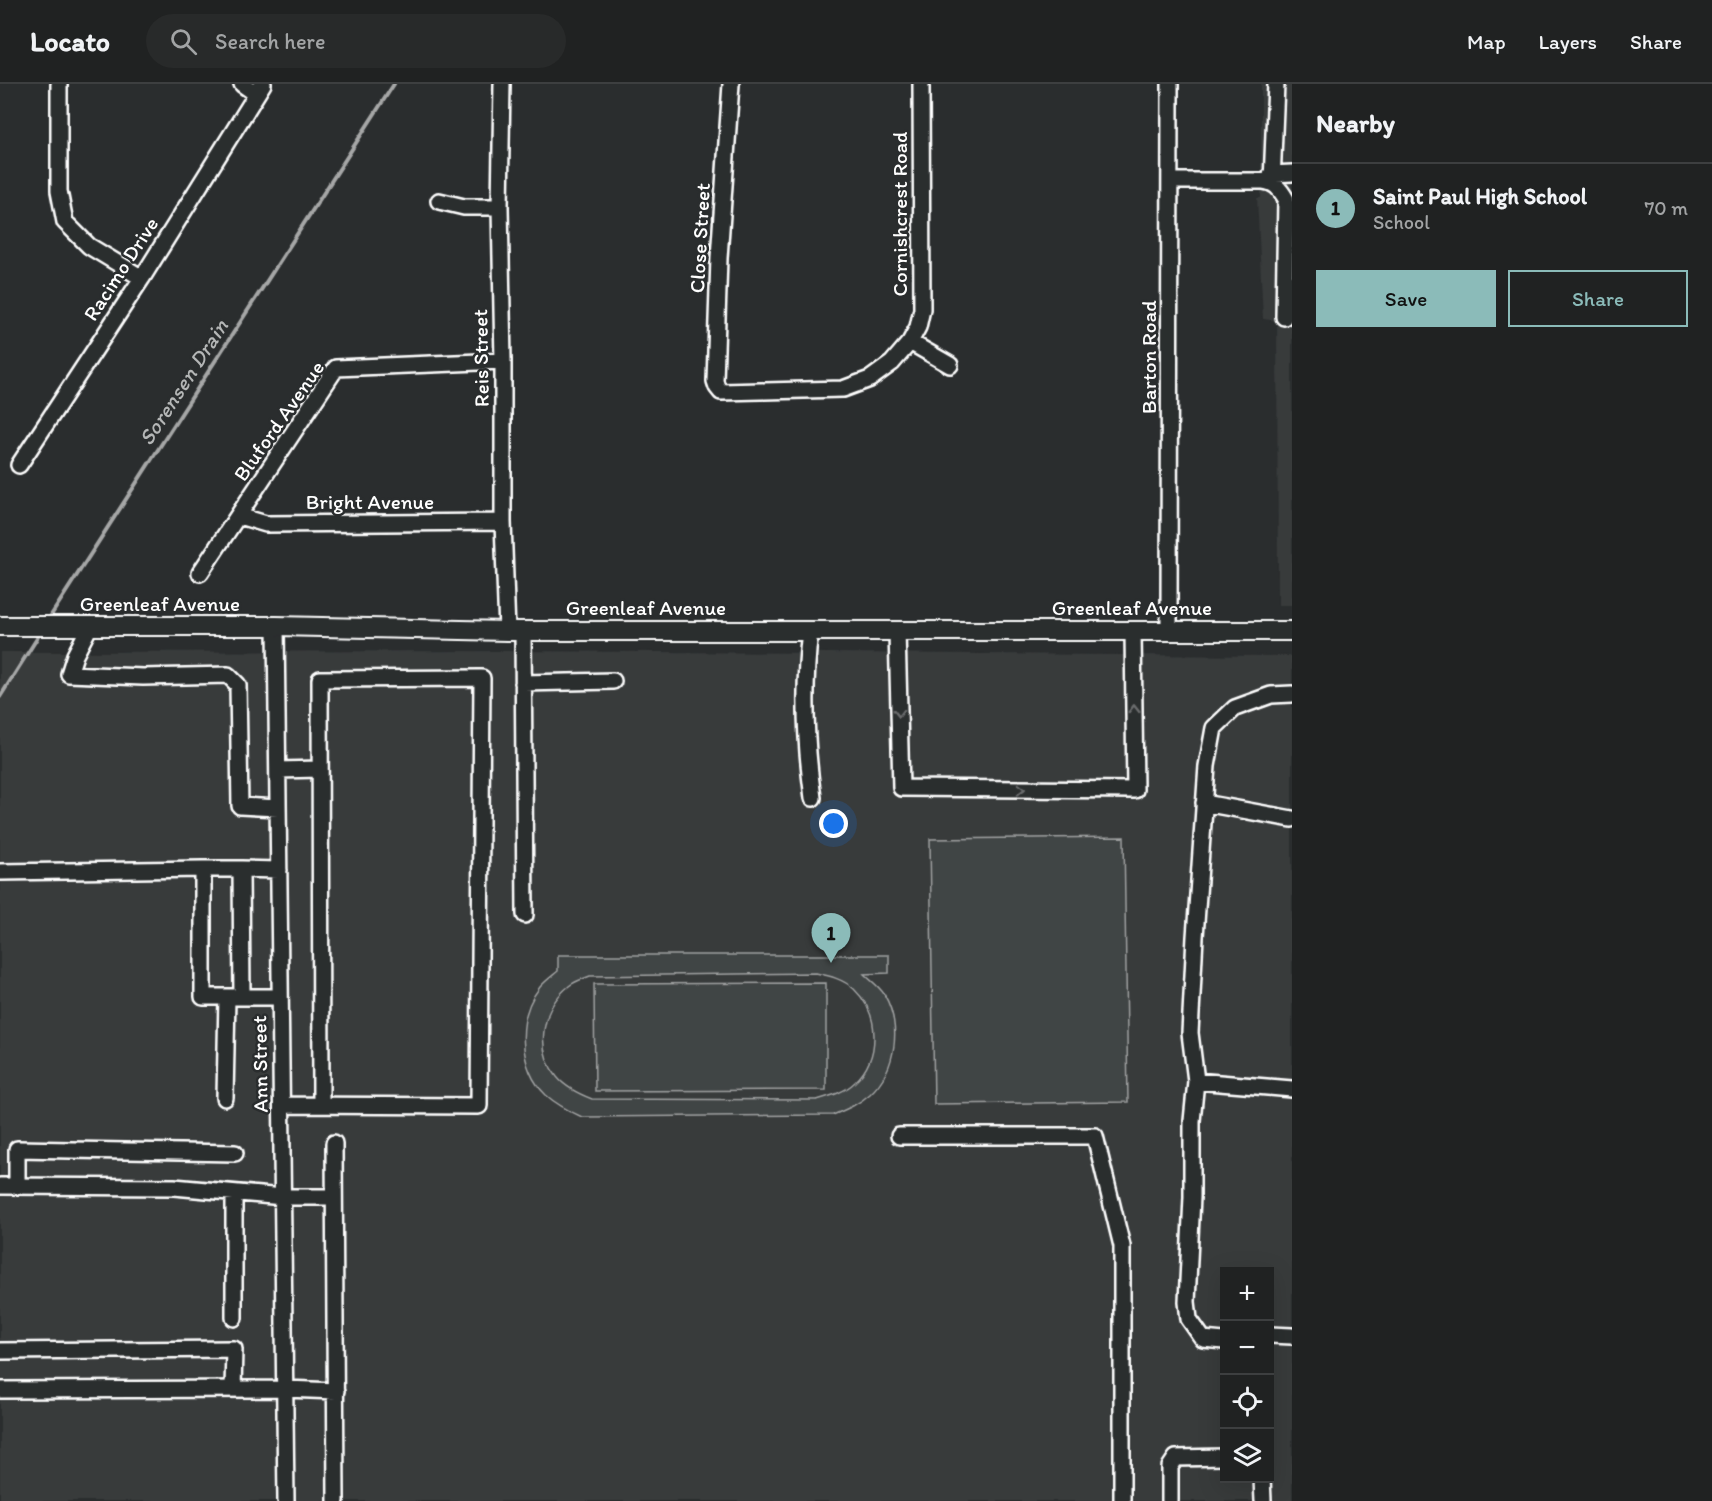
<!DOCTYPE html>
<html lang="en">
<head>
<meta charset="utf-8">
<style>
	:root { --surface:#202222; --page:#282a2a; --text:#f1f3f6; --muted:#a2a4a5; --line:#3d3f40; --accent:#8bbbb9 }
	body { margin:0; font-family:Itim,sans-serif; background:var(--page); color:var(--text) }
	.controls { position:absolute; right:18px; bottom:18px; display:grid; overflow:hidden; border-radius:0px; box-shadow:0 6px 24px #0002 }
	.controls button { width:54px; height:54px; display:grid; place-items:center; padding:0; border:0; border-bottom:2px solid var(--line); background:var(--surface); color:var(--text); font:30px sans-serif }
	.you { position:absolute; left:834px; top:740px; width:21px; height:21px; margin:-15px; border:4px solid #fff; border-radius:50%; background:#1a73e8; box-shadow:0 0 0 9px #1a73e833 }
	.badge { display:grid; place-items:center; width:39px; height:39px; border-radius:50%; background:var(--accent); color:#111; font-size:20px; font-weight:700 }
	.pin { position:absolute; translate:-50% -50px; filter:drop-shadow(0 2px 3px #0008) }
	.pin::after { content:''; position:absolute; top:32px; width:21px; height:18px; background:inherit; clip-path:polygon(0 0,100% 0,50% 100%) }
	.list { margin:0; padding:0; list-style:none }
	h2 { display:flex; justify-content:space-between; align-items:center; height:78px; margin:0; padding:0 24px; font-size:26px }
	h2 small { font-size:20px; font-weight:400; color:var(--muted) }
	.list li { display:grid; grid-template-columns:39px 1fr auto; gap:18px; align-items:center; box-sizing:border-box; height:90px; padding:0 24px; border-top:2px solid var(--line) }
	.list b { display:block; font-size:22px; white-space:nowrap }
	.list p { margin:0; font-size:20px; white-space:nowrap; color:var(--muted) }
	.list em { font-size:20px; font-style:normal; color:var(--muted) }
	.actions { display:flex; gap:12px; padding:18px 24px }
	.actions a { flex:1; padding:14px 0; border:2px solid var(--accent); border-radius:0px; text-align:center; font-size:21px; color:var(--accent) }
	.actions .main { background:var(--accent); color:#111 }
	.icon { flex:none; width:33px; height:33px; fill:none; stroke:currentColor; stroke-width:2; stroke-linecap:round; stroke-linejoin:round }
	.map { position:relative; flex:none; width:1292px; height:1417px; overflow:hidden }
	header { display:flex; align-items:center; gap:36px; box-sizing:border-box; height:84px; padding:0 30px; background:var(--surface); border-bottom:2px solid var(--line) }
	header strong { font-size:28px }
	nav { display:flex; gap:33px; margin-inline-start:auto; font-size:21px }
	.search { width:420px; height:54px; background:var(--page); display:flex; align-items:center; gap:15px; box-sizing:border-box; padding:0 21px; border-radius:33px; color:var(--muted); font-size:22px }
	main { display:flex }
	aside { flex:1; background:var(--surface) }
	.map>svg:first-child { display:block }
	.built { fill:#373a3b; fill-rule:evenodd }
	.green { fill:#414445; stroke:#a0a2a2; stroke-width:1.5; fill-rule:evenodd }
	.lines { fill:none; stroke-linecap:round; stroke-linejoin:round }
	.stream { stroke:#a6a7a7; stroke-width:4 }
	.minor-casing { stroke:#fff; stroke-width:20 }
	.major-casing { stroke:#fff; stroke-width:22 }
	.minor { stroke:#2a2d2e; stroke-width:15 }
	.major { stroke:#2a2d2e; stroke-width:18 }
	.oneway { stroke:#6a6c6d }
	.labels { text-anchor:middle; stroke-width:5; stroke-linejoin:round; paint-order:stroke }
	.street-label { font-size:21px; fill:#fff; stroke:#2a2d2e }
	.water-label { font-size:22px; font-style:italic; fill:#b4b6b6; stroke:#2a2d2e }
</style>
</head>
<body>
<header>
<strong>Locato</strong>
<div class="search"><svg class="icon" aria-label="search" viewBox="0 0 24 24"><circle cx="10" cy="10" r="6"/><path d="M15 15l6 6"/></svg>Search here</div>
<nav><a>Map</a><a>Layers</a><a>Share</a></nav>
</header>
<main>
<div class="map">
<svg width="1292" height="1417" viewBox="0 0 1292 1417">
	<rect width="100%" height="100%" fill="#2a2d2e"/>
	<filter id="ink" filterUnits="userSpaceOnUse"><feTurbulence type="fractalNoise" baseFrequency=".0167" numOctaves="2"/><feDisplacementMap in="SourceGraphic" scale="12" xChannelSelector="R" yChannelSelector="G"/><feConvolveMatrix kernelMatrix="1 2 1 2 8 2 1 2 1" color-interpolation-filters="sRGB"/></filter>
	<g filter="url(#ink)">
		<path class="built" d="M1261,0H1292V521H1278L1277,237L1263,235L1257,114H1261Z
			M507,567L1292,572V1417H0V568ZM1224,1188H1270V1394H1224Z"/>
		<path class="green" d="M1124,753L1128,1018L934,1020L930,755Z
			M558,871H889V889L864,890C870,896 879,902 884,910C902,941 897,985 870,1010C859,1020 847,1025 833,1031L582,1033C569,1027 557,1021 546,1011C518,984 516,933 540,903C545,897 552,892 558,887ZM816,889C830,892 843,895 854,905C880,930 881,973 855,998C845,1008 831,1012 817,1016L592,1015C579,1010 566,1004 557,993C534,964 542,924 569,902C575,897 583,895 590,892Z
			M826,899V1006L595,1007L594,900Z"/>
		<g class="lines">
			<path class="stream" d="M48,536L394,0
				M0,613L41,548"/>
			<g class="minor-casing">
				<path id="minor" d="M59,0V107L65,138L89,162L142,194
					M242,0L256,10
					M502,0L500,123L503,277V438L507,547
					M731,0L719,174L715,297L717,303L721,308L843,305L870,295L892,279L910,258
					M921,0L922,225L918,243L910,258L950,281
					M1271,90L1292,89
					M1170,97H1263C1275,98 1280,105 1286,115L1284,233
					M1272,98L1276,0
					M439,117L464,123H500
					M19,381L142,194L263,0
					M239,432L266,440L503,438
					M200,489L336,284L503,277
					M90,542L75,571L69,590L143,593L228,591L238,601L240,722L278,724
					M276,542L286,1417
					M523,547L525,831
					M810,547C803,604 805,657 813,714
					M897,547L901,704L1135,706L1133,547
					M1169,547L1170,0
					M523,599L613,597
					M278,686L320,685
					M1204,719L1292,735
					M203,785H241L242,913
					M241,785L279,786
					M0,788L203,785V913H280
					M1196,997L1190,949L1195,853L1207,682L1214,644L1235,624L1271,611L1292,610
					M225,1014L227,913
					M282,1021L479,1022L482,594L320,595L321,1021
					M899,1052H1095L1122,1162V1417
					M334,1059L336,1417
					M0,1102L174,1103L283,1113H334
					M17,1102V1065L235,1069
					M234,1234V1109
					M1270,1251L1292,1252
					M1224,1257L1203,1255L1189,1235L1187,1218L1192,1113V1037L1196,997L1292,1005
					M0,1267L234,1265L233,1305
					M0,1306L285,1305L336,1307
					M1262,1394L1263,1417
					M1170,1417V1383L1176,1374L1224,1373"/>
			</g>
			<g class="major-casing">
				<path id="major" d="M0,542H276L507,547H1292"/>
			</g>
			<use href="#minor" class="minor"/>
			<use href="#major" class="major"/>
		</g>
		<defs><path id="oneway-chevron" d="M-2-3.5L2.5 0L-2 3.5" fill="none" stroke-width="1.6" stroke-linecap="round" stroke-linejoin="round" transform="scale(1.5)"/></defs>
		<g class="oneway">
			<use href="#oneway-chevron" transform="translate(1134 625) rotate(-91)"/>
			<use href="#oneway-chevron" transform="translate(899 629) rotate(89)"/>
			<use href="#oneway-chevron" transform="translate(1021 705)"/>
		</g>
	</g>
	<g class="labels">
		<g class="street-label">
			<text transform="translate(900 130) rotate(-90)" y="7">Cornishcrest Road</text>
			<text transform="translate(700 154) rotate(-87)" y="7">Close Street</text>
			<text transform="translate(121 185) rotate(-57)" y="7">Racimo Drive</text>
			<text transform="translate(1149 273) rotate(-90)" y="7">Barton Road</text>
			<text transform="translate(481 274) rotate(-91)" y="7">Reis Street</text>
			<text transform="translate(279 337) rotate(-55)" y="7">Bluford Avenue</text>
			<text x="370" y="425">Bright Avenue</text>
			<text x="160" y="527">Greenleaf Avenue</text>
			<text x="646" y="531">Greenleaf Avenue</text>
			<text x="1132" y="531">Greenleaf Avenue</text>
			<text transform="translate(260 980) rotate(-91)" y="7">Ann Street</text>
		</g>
		<g class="water-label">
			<text transform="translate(183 298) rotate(-57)" y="8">Sorensen Drain</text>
		</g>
	</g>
</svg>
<div class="controls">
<button>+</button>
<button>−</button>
<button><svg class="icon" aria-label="locate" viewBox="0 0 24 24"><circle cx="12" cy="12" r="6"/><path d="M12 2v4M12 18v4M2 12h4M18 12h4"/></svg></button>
<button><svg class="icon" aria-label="layers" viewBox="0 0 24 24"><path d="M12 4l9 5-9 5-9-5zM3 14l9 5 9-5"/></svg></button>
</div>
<div class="you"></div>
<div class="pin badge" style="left:831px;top:879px">1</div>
</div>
<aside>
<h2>Nearby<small></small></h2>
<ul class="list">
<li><span class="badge">1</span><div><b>Saint Paul High School</b><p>School</p></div><em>70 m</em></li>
</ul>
<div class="actions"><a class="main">Save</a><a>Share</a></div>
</aside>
</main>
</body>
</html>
